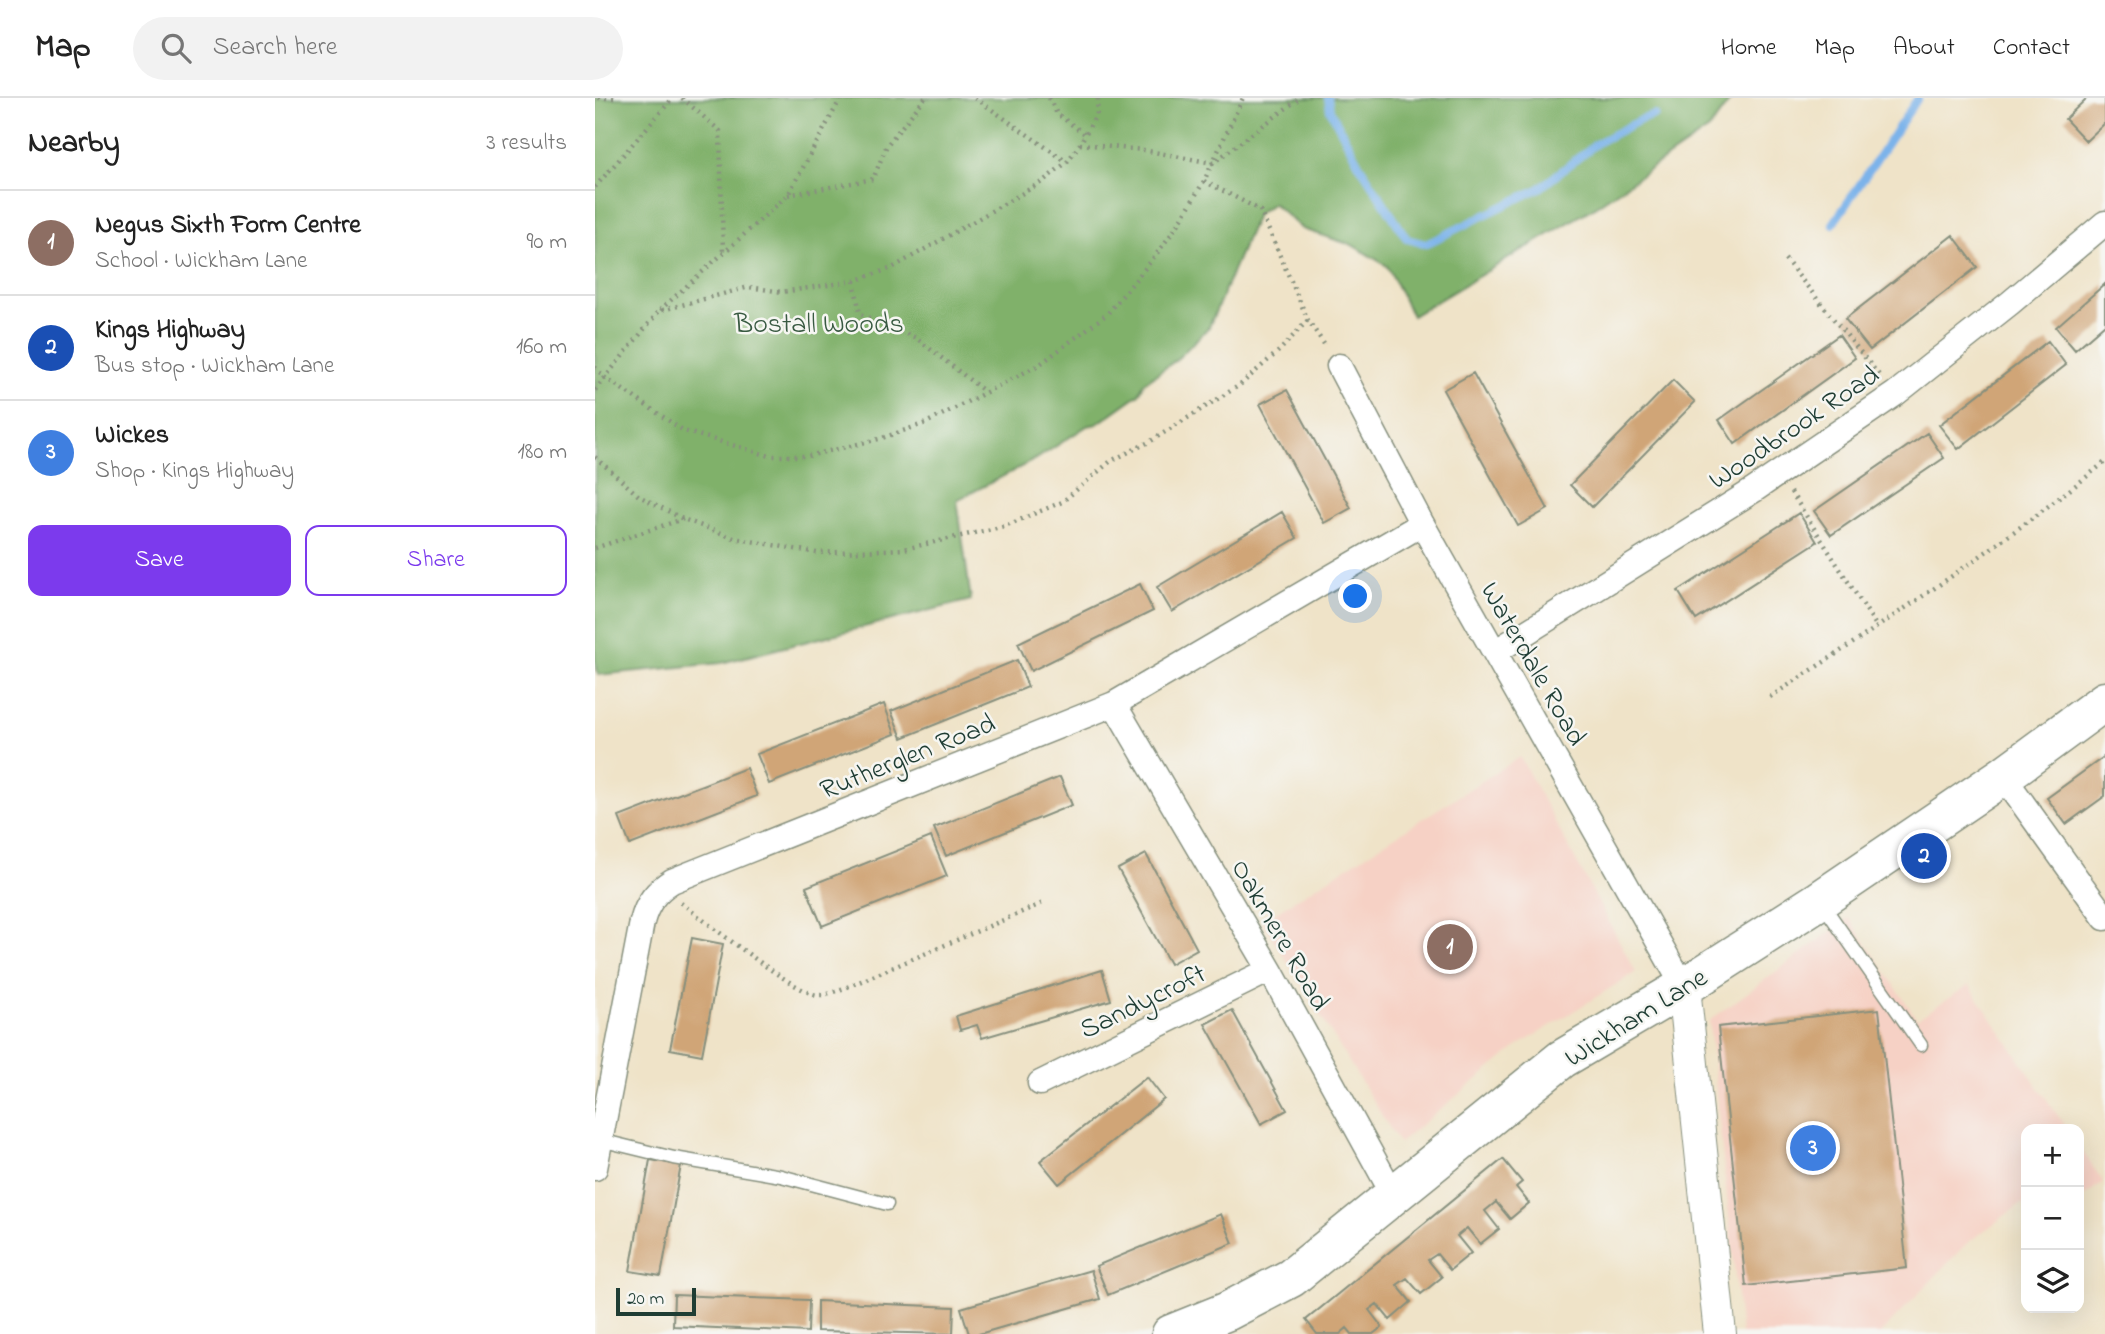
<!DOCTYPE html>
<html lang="en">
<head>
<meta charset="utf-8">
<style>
	:root { --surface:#fff; --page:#f2f2f2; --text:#222; --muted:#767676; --line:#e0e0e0; --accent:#7c3aed }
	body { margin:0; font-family:"Indie Flower",sans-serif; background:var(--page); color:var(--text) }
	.controls { position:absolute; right:21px; bottom:21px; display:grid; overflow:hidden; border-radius:14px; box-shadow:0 7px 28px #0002 }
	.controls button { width:63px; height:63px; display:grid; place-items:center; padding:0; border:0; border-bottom:2px solid var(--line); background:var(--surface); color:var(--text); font:35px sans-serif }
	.scale { position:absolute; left:21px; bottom:18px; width:80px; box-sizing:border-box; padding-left:7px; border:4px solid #1f3d34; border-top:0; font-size:19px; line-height:24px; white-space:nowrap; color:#1f3d34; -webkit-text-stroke:5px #f6f6f2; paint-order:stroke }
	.you { position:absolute; left:761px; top:499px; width:24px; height:24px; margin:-18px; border:5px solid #fff; border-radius:50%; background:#1a73e8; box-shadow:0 0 0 10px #1a73e833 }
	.badge { display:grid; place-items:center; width:46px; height:46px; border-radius:50%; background:var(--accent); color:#fff; font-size:23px; font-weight:700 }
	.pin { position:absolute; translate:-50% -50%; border:4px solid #fff; box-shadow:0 2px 7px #0006 }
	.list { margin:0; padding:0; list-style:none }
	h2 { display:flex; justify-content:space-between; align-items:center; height:91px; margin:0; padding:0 28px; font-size:30px }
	h2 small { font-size:23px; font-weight:400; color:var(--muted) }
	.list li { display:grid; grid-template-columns:46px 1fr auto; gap:21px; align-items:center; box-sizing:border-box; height:105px; padding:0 28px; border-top:2px solid var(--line) }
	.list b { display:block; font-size:26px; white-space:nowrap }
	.list p { margin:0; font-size:23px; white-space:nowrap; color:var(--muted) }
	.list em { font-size:23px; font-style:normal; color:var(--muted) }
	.actions { display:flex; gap:14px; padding:21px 28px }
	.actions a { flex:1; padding:16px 0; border:2px solid var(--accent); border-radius:14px; text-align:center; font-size:24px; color:var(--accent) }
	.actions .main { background:var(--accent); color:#fff }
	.icon { flex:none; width:38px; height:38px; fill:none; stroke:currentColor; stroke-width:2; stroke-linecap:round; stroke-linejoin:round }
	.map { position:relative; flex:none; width:1510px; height:1236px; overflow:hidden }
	header { display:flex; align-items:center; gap:42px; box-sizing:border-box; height:98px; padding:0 35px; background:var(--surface); border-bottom:2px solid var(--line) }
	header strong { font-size:33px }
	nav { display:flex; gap:38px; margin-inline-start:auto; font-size:24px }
	.search { width:490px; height:63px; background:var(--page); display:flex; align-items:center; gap:18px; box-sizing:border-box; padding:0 24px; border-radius:38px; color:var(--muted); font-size:26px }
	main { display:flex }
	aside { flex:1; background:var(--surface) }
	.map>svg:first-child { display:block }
	.built { fill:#f6d1c5 }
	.forest { fill:#80b16b; stroke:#507750; stroke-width:2 }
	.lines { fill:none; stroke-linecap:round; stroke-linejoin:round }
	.stream { stroke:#7bb3ea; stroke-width:8 }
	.building { fill:#d0a577 }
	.service-casing { stroke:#87907e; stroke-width:15 }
	.minor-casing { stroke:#87907e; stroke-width:27 }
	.tertiary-casing { stroke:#87907e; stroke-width:34 }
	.primary-casing { stroke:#87907e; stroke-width:41 }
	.path { stroke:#87907e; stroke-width:4.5; stroke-dasharray:2 5; stroke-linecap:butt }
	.service { stroke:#fff; stroke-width:12 }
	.minor { stroke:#fff; stroke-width:24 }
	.tertiary { stroke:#fff; stroke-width:32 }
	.primary { stroke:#fff; stroke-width:38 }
	.labels { text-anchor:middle; stroke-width:5; stroke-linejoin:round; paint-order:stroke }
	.park-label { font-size:28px; fill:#395a42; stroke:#f6f6f2 }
	.street-label { font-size:28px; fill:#1f3d34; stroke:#f6f6f2 }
</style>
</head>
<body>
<header>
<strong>Map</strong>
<div class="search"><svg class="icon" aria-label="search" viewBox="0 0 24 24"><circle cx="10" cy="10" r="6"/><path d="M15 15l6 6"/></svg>Search here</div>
<nav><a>Home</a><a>Map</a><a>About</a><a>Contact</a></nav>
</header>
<main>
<aside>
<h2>Nearby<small>3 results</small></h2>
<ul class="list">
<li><span class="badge" style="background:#8d6e63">1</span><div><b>Negus Sixth Form Centre</b><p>School · Wickham Lane</p></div><em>90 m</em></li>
<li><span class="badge" style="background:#1a4fb4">2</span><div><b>Kings Highway</b><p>Bus stop · Wickham Lane</p></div><em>160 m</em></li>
<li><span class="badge" style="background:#3f7fe0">3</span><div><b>Wickes</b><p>Shop · Kings Highway</p></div><em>180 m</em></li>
</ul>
<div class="actions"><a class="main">Save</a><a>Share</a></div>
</aside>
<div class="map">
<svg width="1510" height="1236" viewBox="0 0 1510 1236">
	<rect width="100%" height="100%" fill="#f6f6f2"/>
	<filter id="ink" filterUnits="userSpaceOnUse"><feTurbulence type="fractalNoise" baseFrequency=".0143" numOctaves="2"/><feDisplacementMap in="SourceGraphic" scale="14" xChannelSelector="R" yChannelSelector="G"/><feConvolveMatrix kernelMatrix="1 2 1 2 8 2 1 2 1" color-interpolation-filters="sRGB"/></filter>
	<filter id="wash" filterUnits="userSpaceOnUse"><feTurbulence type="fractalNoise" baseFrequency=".00686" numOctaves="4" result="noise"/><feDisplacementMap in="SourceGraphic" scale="28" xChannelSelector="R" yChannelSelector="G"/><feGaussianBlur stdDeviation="1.57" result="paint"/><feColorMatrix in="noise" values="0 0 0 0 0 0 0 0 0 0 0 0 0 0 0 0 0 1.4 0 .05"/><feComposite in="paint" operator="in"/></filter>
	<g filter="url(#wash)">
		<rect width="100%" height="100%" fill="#efe3c8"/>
		<path class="built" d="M925,659L1041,874L923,948L804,1045L667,823Z
			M1254,820L1322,921L1374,887L1472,1031H1431V1111L1427,1105L1371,1146L1285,1236H1146L1114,923Z
			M1484,1048L1508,1084L1484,1102Z"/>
		<path class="forest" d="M0,0H1137L1114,31L998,110L817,218L792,168L757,147L707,131L678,105L662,116L614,229L581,262L549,285L544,296L502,326L492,328L443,360L362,402L376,502L126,565L3,577L0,561Z"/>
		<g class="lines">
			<path class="stream" d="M733,0L735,12L764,66L812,141L831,146L945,90L1002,45L1047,21L1060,17
				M1238,126L1323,0"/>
		</g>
		<g id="blocks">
			<path class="building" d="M1492,0H1510V25L1491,43L1470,21Z
				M1358,137L1382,169L1275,252L1250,221Z
				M1510,186V226L1480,252L1461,229Z
				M1244,237L1260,260L1140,346L1124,322Z
				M1453,243L1471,267L1363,351L1344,327Z
				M878,275L953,411L923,428L848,292Z
				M1078,282L1100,304L997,409L975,387Z
				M692,292L756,410L729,425L665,306Z
				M1332,335L1349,360L1236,437L1219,413Z
				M687,414L702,440L577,514L562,489Z
				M1204,415L1222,444L1101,522L1083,493Z
				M545,486L558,513L436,573L423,545Z
				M422,562L433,589L307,640L296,613Z
				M289,606L300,636L174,686L162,656Z
				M1510,658V698L1471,726L1452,700Z
				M151,670L162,698L35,747L24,719Z
				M465,679L477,707L351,758L339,730Z
				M336,739L352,778L227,828L211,789Z
				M551,756L602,851L575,866L523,771Z
				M97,840L128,846L107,957L75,951Z
				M507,872L516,902L387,940L382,927L365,932L361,918Z
				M1284,911L1312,1170L1151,1188L1123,929Z
				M637,912L692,1012L666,1026L610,926Z
				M552,979L569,1001L464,1086L445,1063Z
				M908,1061L927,1084L921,1089L934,1105L915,1121L901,1104L890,1113L904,1131L885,1146L872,1130L862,1138L876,1155L855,1172L842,1156L833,1162L847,1179L826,1196L812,1180L802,1187L816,1204L795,1222L782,1206L774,1212L787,1229L778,1236H757L752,1230L745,1236H722L711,1222Z
				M55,1062L86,1067L66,1178L35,1173Z
				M626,1116L638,1145L513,1197L501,1168Z
				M496,1172L505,1201L384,1236H374L366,1210Z
				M79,1197L214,1202L213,1234L78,1228Z
				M222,1203L359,1209L358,1236L222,1233Z"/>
		</g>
	</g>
	<g filter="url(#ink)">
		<use href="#blocks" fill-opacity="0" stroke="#87907e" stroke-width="2"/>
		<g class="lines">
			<g class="service-casing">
				<path id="service" d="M1226,804L1326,947
					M5,1042L79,1060L186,1078L292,1106"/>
			</g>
			<g class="minor-casing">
				<path id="minor" d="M744,268L827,426L1089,889
					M900,554L1159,392L1300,296L1415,205L1510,125
					M519,606L675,872L799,1098
					M1408,678L1510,820
					M445,985L675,872
					M0,1070L47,824C52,805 61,793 77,783L519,606L827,426"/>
			</g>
			<g class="tertiary-casing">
				<path id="tertiary" d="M1089,889L1125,1236"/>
			</g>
			<g class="primary-casing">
				<path id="primary" d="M576,1236L633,1213L696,1180L967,961L1089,889L1225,802L1408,678L1510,603"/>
			</g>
			<path class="path" d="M3,0H21
				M87,0L125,33L128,155
				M380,0L472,64
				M454,0L462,16L490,36
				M485,46L548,52L618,65L705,0
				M609,83L665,112L713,222L731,249
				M0,89L78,0
				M193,97L278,81L292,47L330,0
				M1190,161L1284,277
				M259,183L265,216L321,240L389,293
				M65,212L193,97L246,0
				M0,269L9,279L89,333L175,358H213L284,341L331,325L444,267L512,216L557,162L583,127L609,83L648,0
				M0,292L64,213L154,189L187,194L259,183L297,170L447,84L472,64L485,46L502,15L503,0
				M0,359L44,398L88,421L139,440L222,455L309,451L410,428L467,404L516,363L556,343L645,287L685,252L713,222
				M1196,394L1282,529
				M0,450L88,421
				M1175,599C1290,525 1404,449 1510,364
				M86,805C109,822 201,896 223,897C231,898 242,892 250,890L448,805"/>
			<use href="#service" class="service"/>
			<use href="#minor" class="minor"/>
			<use href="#tertiary" class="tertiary"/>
			<use href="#primary" class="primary"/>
		</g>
	</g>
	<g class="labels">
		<g class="park-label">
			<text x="224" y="234">Bostall Woods</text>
		</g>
		<g class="street-label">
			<text transform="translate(1198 328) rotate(-34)" y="10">Woodbrook Road</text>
			<text transform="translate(940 565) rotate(60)" y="10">Waterdale Road</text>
			<text transform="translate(312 657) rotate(-22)" y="10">Rutherglen Road</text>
			<text transform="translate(687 836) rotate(60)" y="10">Oakmere Road</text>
			<text transform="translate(547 902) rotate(-26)" y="10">Sandycroft</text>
			<text transform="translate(1040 918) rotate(-32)" y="10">Wickham Lane</text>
		</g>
	</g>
</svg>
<div class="controls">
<button>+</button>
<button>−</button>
<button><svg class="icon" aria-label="layers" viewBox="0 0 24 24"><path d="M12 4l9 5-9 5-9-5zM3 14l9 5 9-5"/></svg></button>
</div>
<div class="scale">20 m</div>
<div class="you"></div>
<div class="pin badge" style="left:855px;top:849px;background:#8d6e63">1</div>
<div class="pin badge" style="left:1329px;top:758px;background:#1a4fb4">2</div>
<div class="pin badge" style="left:1218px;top:1050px;background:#3f7fe0">3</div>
</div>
</main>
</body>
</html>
